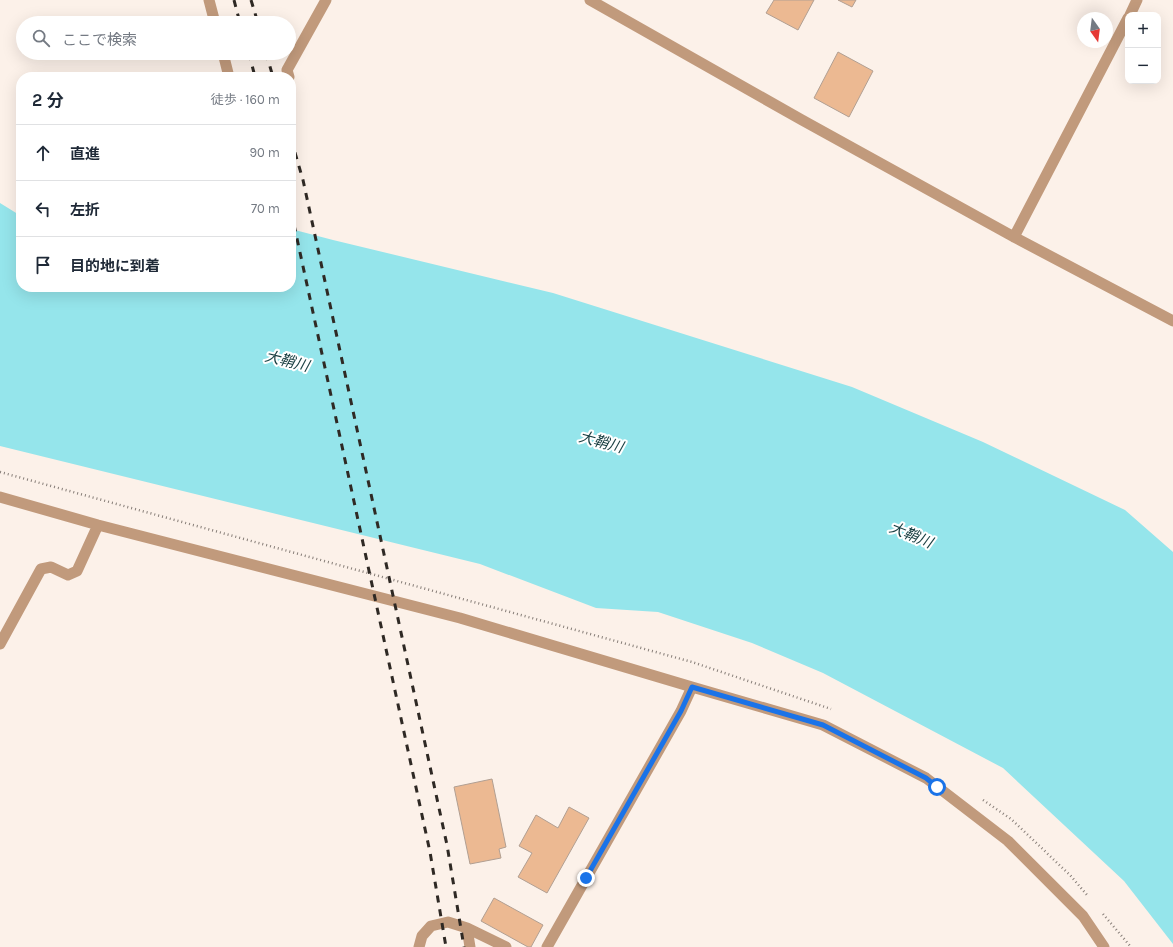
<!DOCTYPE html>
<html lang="ja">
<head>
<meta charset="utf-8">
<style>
	:root { --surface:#fff; --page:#f2f2f3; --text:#1f2937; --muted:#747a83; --line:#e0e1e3 }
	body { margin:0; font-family:Karla,"Noto Sans JP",sans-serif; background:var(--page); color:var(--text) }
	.controls { position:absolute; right:12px; top:12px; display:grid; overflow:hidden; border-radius:8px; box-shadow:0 4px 16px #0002 }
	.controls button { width:36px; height:36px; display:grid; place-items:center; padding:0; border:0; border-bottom:1px solid var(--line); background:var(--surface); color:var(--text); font:20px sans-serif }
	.compass { position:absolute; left:1077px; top:12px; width:36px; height:36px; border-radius:50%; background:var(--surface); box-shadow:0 4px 16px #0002; rotate:166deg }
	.stop { position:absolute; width:12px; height:12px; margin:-9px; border:3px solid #1a73e8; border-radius:50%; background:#fff }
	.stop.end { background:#1a73e8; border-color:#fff; box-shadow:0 1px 4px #0008 }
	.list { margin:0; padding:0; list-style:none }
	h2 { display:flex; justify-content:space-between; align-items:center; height:52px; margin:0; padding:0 16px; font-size:17px }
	h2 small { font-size:13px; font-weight:400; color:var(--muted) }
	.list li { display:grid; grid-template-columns:26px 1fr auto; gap:12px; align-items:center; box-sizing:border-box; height:56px; padding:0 16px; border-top:1px solid var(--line) }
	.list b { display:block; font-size:15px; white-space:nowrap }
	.list em { font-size:13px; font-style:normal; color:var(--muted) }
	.icon { flex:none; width:22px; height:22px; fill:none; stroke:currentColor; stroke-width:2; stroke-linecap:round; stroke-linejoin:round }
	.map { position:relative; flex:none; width:1173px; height:947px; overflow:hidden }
	.search { position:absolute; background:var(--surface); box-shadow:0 4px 16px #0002; left:16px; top:16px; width:280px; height:44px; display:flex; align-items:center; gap:10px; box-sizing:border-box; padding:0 14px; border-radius:22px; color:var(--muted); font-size:15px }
	.panel { position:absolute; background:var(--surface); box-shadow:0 4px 16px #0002; left:16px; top:72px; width:280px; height:220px; border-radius:16px }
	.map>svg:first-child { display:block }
	.water { fill:#95e5eb }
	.building { fill:#ecb992; stroke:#b19f92 }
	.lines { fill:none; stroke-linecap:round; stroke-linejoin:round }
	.path { stroke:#867d77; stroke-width:2.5; stroke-dasharray:1 3; stroke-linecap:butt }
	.minor { stroke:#c19a7c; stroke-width:11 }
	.rail { stroke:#2f2924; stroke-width:3; stroke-dasharray:7 7; stroke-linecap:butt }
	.route { stroke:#1a73e8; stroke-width:5 }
	.labels { text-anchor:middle; stroke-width:4; stroke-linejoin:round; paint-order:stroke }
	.water-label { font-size:15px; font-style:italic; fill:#183e41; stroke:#fff }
</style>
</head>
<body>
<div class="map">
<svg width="1173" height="947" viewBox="0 0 1173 947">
	<rect width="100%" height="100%" fill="#fcf1e9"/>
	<path class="water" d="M0,203L21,216V287H291V229L333,240L553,293L852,387L983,442L1125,510L1173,552V944L1124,881L1003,768L823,673L752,643L658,612L596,608L480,564L0,446Z"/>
	<path class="building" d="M774,0H814L798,30L766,13Z
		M838,0H856L852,7Z
		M838,52L873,71L849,117L814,98Z
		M492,779L506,847L499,849L501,858L470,864L454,787Z
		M569,807L589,818L547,893L518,877L532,853L519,846L536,815L558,828Z
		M494,898L543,925L531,947H528L481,921Z"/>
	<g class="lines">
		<path class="path" d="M0,472L692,662L831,709
			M983,800L1011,819L1070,875L1087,895
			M1103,914L1131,947"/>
		<path class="minor" d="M209,0L215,23
			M590,0L802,120L1014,237L1173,321
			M1130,15L1137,0
			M223,53L229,77
			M289,77L287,70L326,0
			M1014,237L1128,18
			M0,497L98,525L460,618L692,687L823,725L926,778L1008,841L1083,916L1104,947
			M0,644L41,569L51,567L68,575L77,571L98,525
			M467,928L470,947
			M419,947L422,936L431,926L448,922L467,928L506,947
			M547,947L681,711L692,687"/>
		<path class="rail" d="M234,0L240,23
			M251,0L258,23
			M249,53L255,77
			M266,53L273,77
			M291,139L303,180L447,845L464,947
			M291,211L430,852L446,947"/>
	</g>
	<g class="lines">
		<path class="route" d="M586,878L681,711L692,687L823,725L926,778L937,787"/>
	</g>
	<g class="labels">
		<g class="water-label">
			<text transform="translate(287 361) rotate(14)" y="5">大鞘川</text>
			<text transform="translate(601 442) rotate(15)" y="5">大鞘川</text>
			<text transform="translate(911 535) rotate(22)" y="5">大鞘川</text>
		</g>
	</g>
</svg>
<div class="controls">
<button>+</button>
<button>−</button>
</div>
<svg class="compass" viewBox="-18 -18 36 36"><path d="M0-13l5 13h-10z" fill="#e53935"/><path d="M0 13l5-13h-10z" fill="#747a83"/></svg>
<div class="stop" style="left:937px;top:787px"></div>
<div class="stop end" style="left:586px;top:878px"></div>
<div class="search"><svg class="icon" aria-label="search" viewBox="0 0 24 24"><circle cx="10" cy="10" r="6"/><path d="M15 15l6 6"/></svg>ここで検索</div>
<section class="panel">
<h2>2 分<small>徒歩 · 160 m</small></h2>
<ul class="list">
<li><svg class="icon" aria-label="ahead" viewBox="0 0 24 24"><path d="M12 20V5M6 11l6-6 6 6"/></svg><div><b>直進</b></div><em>90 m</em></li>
<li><svg class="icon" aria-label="left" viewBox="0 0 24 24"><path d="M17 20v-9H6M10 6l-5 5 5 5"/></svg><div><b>左折</b></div><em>70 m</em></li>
<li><svg class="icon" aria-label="arrive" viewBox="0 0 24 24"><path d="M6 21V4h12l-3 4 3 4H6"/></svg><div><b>目的地に到着</b></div></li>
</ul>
</section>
</div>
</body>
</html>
